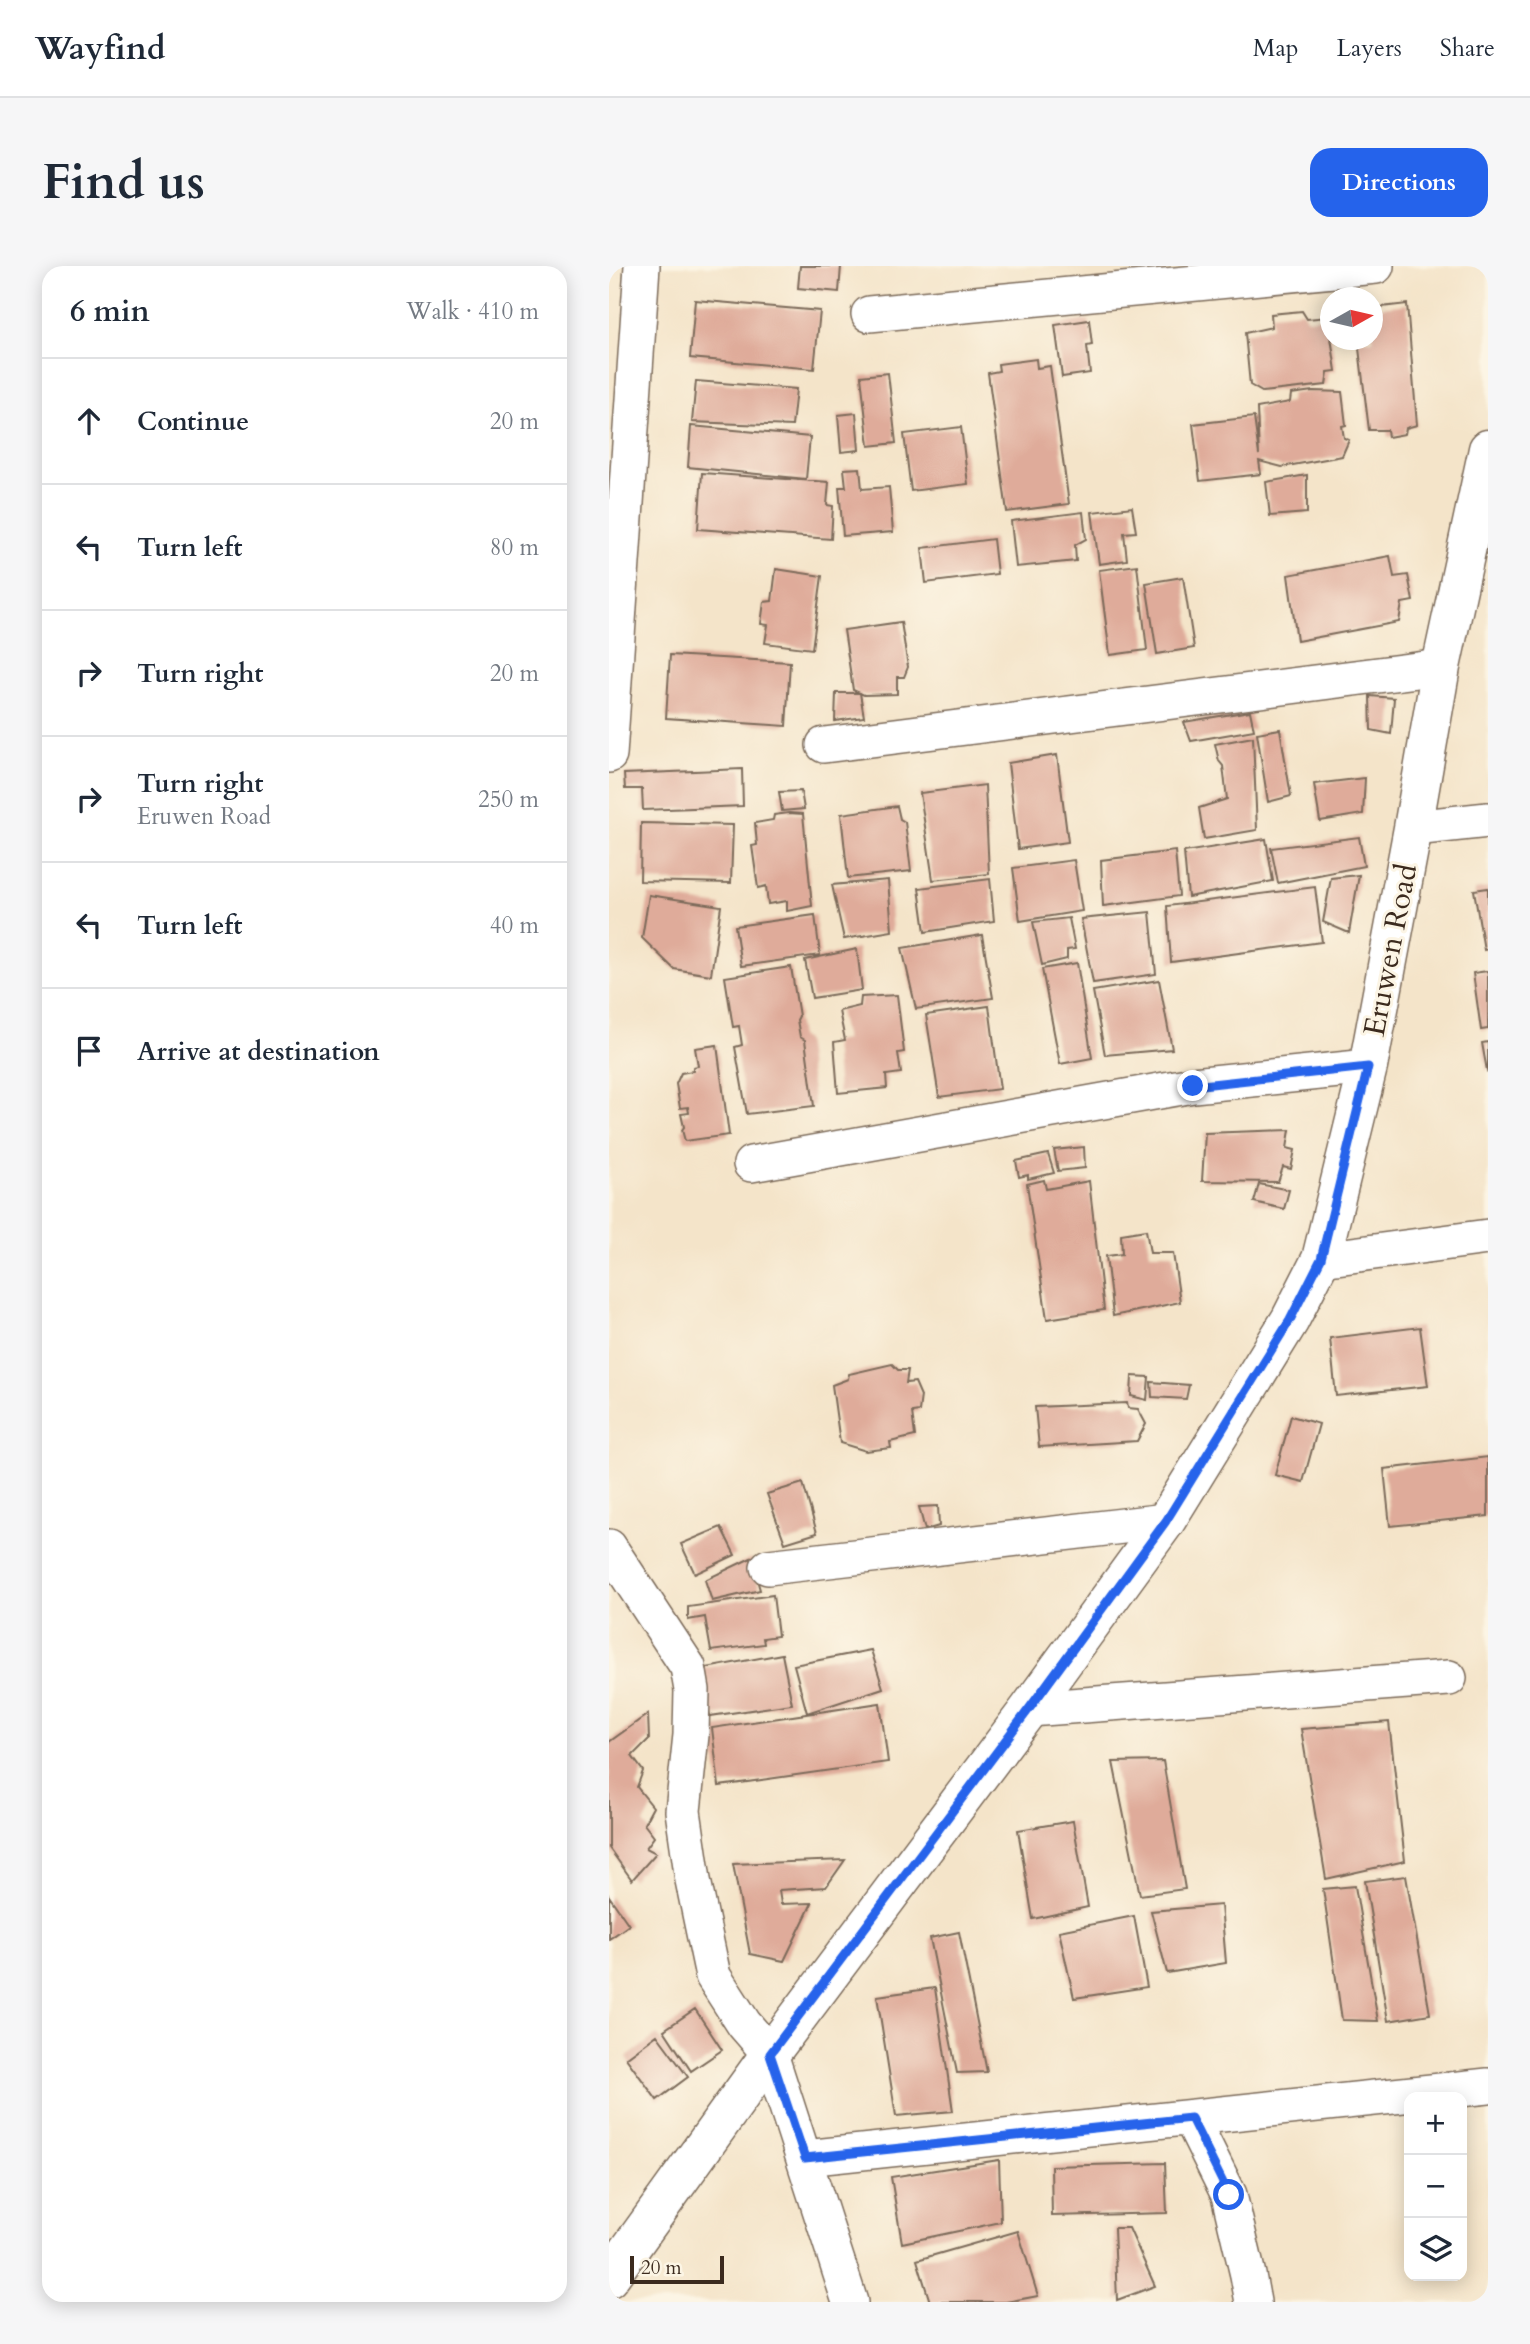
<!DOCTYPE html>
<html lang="en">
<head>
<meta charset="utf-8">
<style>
	:root { --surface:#fff; --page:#f6f6f7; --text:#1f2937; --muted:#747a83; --line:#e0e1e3; --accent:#2563eb }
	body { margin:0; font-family:Cardo,serif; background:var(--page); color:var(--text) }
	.controls { position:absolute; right:21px; bottom:21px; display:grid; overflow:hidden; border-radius:14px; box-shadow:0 4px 18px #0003 }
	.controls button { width:63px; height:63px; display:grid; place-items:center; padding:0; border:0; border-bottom:2px solid var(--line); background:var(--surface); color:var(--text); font:35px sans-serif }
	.compass { position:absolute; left:711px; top:21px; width:63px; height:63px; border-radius:50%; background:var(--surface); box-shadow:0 4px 18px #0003; rotate:82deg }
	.scale { position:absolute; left:21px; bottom:18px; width:94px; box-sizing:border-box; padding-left:7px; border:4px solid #3b2a1e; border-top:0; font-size:19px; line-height:24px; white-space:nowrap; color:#3b2a1e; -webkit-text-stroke:5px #fcf5e5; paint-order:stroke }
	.stop { position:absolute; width:21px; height:21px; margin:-16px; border:5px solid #2563eb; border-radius:50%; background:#fff }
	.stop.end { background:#2563eb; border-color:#fff; box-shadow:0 2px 7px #0008 }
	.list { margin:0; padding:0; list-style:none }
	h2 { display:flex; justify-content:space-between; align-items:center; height:91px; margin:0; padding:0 28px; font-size:30px }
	h2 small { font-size:23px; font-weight:400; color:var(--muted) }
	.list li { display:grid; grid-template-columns:46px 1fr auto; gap:21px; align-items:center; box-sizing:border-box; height:126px; padding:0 28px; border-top:2px solid var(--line) }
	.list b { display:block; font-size:26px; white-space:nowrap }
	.list p { margin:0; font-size:23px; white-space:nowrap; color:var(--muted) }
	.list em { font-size:23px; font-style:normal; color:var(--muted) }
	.icon { flex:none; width:38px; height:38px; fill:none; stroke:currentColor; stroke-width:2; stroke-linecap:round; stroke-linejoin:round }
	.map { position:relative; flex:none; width:879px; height:2036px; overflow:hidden; border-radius:21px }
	header { display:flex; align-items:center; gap:42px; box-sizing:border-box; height:98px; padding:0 35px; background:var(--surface); border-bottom:2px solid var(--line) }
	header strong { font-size:33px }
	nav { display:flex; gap:38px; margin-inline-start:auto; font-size:24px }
	.intro { display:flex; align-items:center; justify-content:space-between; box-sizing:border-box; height:168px; padding:0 42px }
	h1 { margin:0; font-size:49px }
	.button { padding:18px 32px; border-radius:21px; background:var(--accent); color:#fff; font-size:24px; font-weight:700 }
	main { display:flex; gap:42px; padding:0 42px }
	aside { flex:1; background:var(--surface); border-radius:21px; box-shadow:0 4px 18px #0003 }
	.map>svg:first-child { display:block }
	.building { fill:#dfab9a }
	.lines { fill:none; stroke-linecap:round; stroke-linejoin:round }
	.minor-casing { stroke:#7c6b5a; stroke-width:38 }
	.tertiary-casing { stroke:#7c6b5a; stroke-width:41 }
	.minor { stroke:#fff; stroke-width:35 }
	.tertiary { stroke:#fff; stroke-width:38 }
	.route { stroke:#2563eb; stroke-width:9 }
	.labels { text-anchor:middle; stroke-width:6; stroke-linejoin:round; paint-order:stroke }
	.street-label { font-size:30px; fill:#3b2a1e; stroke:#fcf5e5 }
</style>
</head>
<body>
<header>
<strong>Wayfind</strong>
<nav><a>Map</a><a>Layers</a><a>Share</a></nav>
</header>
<div class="intro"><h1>Find us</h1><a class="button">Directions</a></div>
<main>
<aside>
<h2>6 min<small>Walk · 410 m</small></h2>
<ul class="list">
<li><svg class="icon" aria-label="ahead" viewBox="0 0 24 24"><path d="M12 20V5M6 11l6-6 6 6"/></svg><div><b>Continue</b></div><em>20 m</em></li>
<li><svg class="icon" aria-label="left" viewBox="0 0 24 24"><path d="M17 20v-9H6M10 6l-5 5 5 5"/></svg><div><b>Turn left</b></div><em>80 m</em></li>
<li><svg class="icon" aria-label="right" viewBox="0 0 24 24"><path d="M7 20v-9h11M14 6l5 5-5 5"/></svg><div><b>Turn right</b></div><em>20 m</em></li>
<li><svg class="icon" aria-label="right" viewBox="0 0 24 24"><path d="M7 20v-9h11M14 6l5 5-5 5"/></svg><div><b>Turn right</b><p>Eruwen Road</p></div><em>250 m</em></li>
<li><svg class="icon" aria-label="left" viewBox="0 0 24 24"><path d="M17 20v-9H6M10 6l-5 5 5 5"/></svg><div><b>Turn left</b></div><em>40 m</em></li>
<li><svg class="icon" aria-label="arrive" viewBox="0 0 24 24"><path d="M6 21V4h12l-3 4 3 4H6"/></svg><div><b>Arrive at destination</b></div></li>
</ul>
</aside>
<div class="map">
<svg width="879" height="2036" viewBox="0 0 879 2036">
	<rect width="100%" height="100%" fill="#fcf5e5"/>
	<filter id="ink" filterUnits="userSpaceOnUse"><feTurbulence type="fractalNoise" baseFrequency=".0143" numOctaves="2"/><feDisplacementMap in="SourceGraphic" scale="14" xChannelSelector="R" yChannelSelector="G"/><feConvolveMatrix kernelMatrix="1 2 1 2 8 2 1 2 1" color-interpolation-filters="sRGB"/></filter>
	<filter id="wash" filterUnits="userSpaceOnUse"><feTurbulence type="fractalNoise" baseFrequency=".00686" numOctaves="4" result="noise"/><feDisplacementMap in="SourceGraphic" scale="28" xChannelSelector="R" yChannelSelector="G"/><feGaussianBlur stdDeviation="1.57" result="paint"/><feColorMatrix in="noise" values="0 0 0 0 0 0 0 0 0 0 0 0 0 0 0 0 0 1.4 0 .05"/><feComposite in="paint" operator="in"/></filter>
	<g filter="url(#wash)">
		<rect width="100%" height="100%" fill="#f4e4c9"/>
		<g id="blocks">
			<path class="building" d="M191,0H232L230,26L189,22Z
				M86,34L211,45L205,103L81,92Z
				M798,38L808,159L797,162L796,168L779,171L778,164H760L749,74H764V42Z
				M693,45L698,53L719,51L727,105L719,106L717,119L653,126L641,119L636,67L663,61L662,48Z
				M480,54L483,79L478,80L481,107L453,111L446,59Z
				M427,93L428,102L441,100L460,238L398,246L379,107L390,105L389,98Z
				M279,107L287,177L260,180L252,110Z
				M87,115L187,123L183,160L83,156Z
				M704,125L733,126L737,159L733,160L735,172L740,174L733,190L673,201L650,195L652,208L591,215L584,158L645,151L650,189L648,142L681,136L682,128Z
				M247,147L250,184L232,186L229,149Z
				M82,160L201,171L197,213L79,201Z
				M352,161L359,218L302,225L295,168Z
				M251,202L253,223L280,221L284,266L234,270L230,221H237L235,203Z
				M93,207L220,216L218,239L224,240L222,273L89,263Z
				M698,209V247L661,250L657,216Z
				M523,241L527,266L515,267L518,294L490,298L483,246Z
				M474,246L477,273L466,279L467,295L407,301L402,255Z
				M384,273L388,308L317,317L313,282Z
				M781,290L785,311L799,309L804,335L793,337L790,356L688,375L679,309Z
				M528,299L538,384L501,389L490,304Z
				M167,303L213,310L203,383L156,377L159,359L152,358L155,336L163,335Z
				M574,311L585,382L548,388L537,317Z
				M292,356L299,401L295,411H288V428L255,429L244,424L235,364Z
				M61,389L181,396L177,460L57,452Z
				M227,427H251L255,451L226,455Z
				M761,430L785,432L782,468L762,464Z
				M641,445L645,464L582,475L575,456Z
				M671,463L682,530L659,536L648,467Z
				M644,471L648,564L595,573L590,542L618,533L614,500L610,495L606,478Z
				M448,489L459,576L409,583L399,497Z
				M133,503L134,540L34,544L33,523H16L15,508Z
				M756,512L754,548L711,555L705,518Z
				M376,519L380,608L324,614L311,527Z
				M192,525L195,543L173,545L170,526Z
				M288,540L291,553L296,556L302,605L239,612L232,548Z
				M180,547L194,548L203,640L178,645V635L159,638L157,620L149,622L143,580L148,579L146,557L164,554L165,549Z
				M32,557L124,559L122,617L31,615Z
				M750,571L755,600L669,617L662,582Z
				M657,573L664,615L579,631L575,586Z
				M566,585L570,630L494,640L492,594Z
				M465,594L473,645L411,655L404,602Z
				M750,609L740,667L714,656L722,612Z
				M381,613L385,655L316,666L310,622Z
				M279,614L283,665L235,673L223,619Z
				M706,621L713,676L562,696L558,640Z
				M879,622V683L875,684L865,624Z
				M40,629L112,640L102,709L65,703L33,672Z
				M541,646L547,708L484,717L472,653Z
				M206,649L211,689L132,700L126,660Z
				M460,652L466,683L458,684V693L433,699L424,656Z
				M373,669L384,732L307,743L293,682Z
				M248,683L253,724L203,732L196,694Z
				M468,697L483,792L451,798L433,703Z
				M182,701L190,750L188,754L191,771L196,774L205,840L138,848L126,781L133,779L130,760L124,761L116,711Z
				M879,705V763L872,764L864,707Z
				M550,714L563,783L496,789L484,725Z
				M288,729L295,786L289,787L292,807L277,809L278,822L229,827L225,776L236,774L230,745L251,740L252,731Z
				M380,740L391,823L330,831L317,749Z
				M879,776V804L878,805L873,777Z
				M108,779L120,869L76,875L73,864L75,861L72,848L80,847L79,841L71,842L67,818L72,807L84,805V801L89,800L86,782Z
				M681,864L678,882L686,884L682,903L674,901L669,916L593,915L596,867Z
				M475,881L476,902L449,905L445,884Z
				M439,888L445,907L419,913V909L410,911L407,895Z
				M435,914L437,923L480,915L495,1044L438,1053L418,918Z
				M650,918L680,924L675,943L645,936Z
				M537,964L541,987H564L571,1036L504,1050L497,990L513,988L512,968Z
				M811,1061L819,1120L727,1130L721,1072Z
				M283,1098L289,1104H299L297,1117L306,1116L312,1130L310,1145L303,1146L306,1170L281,1176L282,1182L257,1185L231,1177L223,1119L239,1113L240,1108Z
				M523,1110L540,1111L538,1134L522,1130Z
				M542,1116L580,1119L577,1133L543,1131Z
				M518,1137L519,1142L529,1143L537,1158L528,1175L430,1181L426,1141Z
				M682,1150L710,1158L694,1216L666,1209Z
				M879,1191V1250L781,1260L775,1203Z
				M194,1217L208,1267L176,1277L158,1228Z
				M329,1240L330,1260L316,1264L310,1241Z
				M112,1261L126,1289L86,1308L72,1278Z
				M142,1292L151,1324L103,1335L96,1314Z
				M164,1329L169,1370L154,1372L155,1378L102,1385L96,1351L79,1354V1341Z
				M262,1384L274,1422L198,1447L185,1399Z
				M173,1388L183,1438L101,1450L92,1403Z
				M271,1437L279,1496L110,1520L103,1462Z
				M39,1448L40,1473L23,1490L34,1505L28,1521L44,1541L35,1558L45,1571L37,1582L47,1587L23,1614L0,1582V1476Z
				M780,1456L796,1595L717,1613L692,1463Z
				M554,1495L576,1623L531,1629L504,1496Z
				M464,1555L479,1641L424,1653L409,1564Z
				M236,1594L217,1621L170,1624L172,1638L203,1637L175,1695L141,1688L124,1598Z
				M797,1610L821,1748L779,1755L756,1615Z
				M746,1620L769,1755L733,1754L714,1623Z
				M0,1630L20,1659L0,1673Z
				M612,1639L617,1697L558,1707L542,1645Z
				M525,1650L538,1721L465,1732L450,1665Z
				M350,1666L378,1806L348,1807L321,1672Z
				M326,1722L344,1845L287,1850L268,1730Z
				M86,1743L113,1784L82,1805L55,1764Z
				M48,1769L79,1811L48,1834L17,1792Z
				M390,1894L392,1956L293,1977L282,1911Z
				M556,1897L558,1947L443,1950L442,1900Z
				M505,1962H520L546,2020L508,2034Z
				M409,1965L429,2030L397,2036H321L308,1994Z"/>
		</g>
	</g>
	<g filter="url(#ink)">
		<use href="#blocks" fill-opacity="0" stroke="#7c6b5a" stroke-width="2"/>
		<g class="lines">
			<g class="minor-casing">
				<path id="minor" d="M260,48L767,0
					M215,479L832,401
					M0,489L33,0
					M804,562L879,554
					M142,898L584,819L759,801
					M712,993L879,971
					M0,1281L79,1401L83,1424L82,1469L74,1545L84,1614L104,1710L135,1758L161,1788L241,2036
					M159,1301L557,1255
					M420,1443L840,1412
					M582,1852L620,1929L639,2009L644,2036
					M196,1892L879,1820"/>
			</g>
			<g class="tertiary-casing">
				<path id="tertiary" d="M0,2012L161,1788L420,1443L557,1255L681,1054L712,993L759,801L804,562L832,401L879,183"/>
			</g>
			<use href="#minor" class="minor"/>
			<use href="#tertiary" class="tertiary"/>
		</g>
	</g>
	<g class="lines" filter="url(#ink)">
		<path class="route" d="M584,820L759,801L712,993L681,1054L557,1255L420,1443L161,1788L196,1892L582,1852L620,1929"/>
	</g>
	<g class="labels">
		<g class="street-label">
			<text transform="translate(781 684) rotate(-79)" y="10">Eruwen Road</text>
		</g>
	</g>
</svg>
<div class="controls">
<button>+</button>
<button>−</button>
<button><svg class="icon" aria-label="layers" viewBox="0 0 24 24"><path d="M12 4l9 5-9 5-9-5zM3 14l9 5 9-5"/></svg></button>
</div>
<svg class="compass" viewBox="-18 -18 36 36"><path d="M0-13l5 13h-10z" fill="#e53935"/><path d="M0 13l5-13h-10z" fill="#747a83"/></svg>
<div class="scale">20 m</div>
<div class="stop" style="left:620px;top:1929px"></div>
<div class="stop end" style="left:584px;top:820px"></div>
</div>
</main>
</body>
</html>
